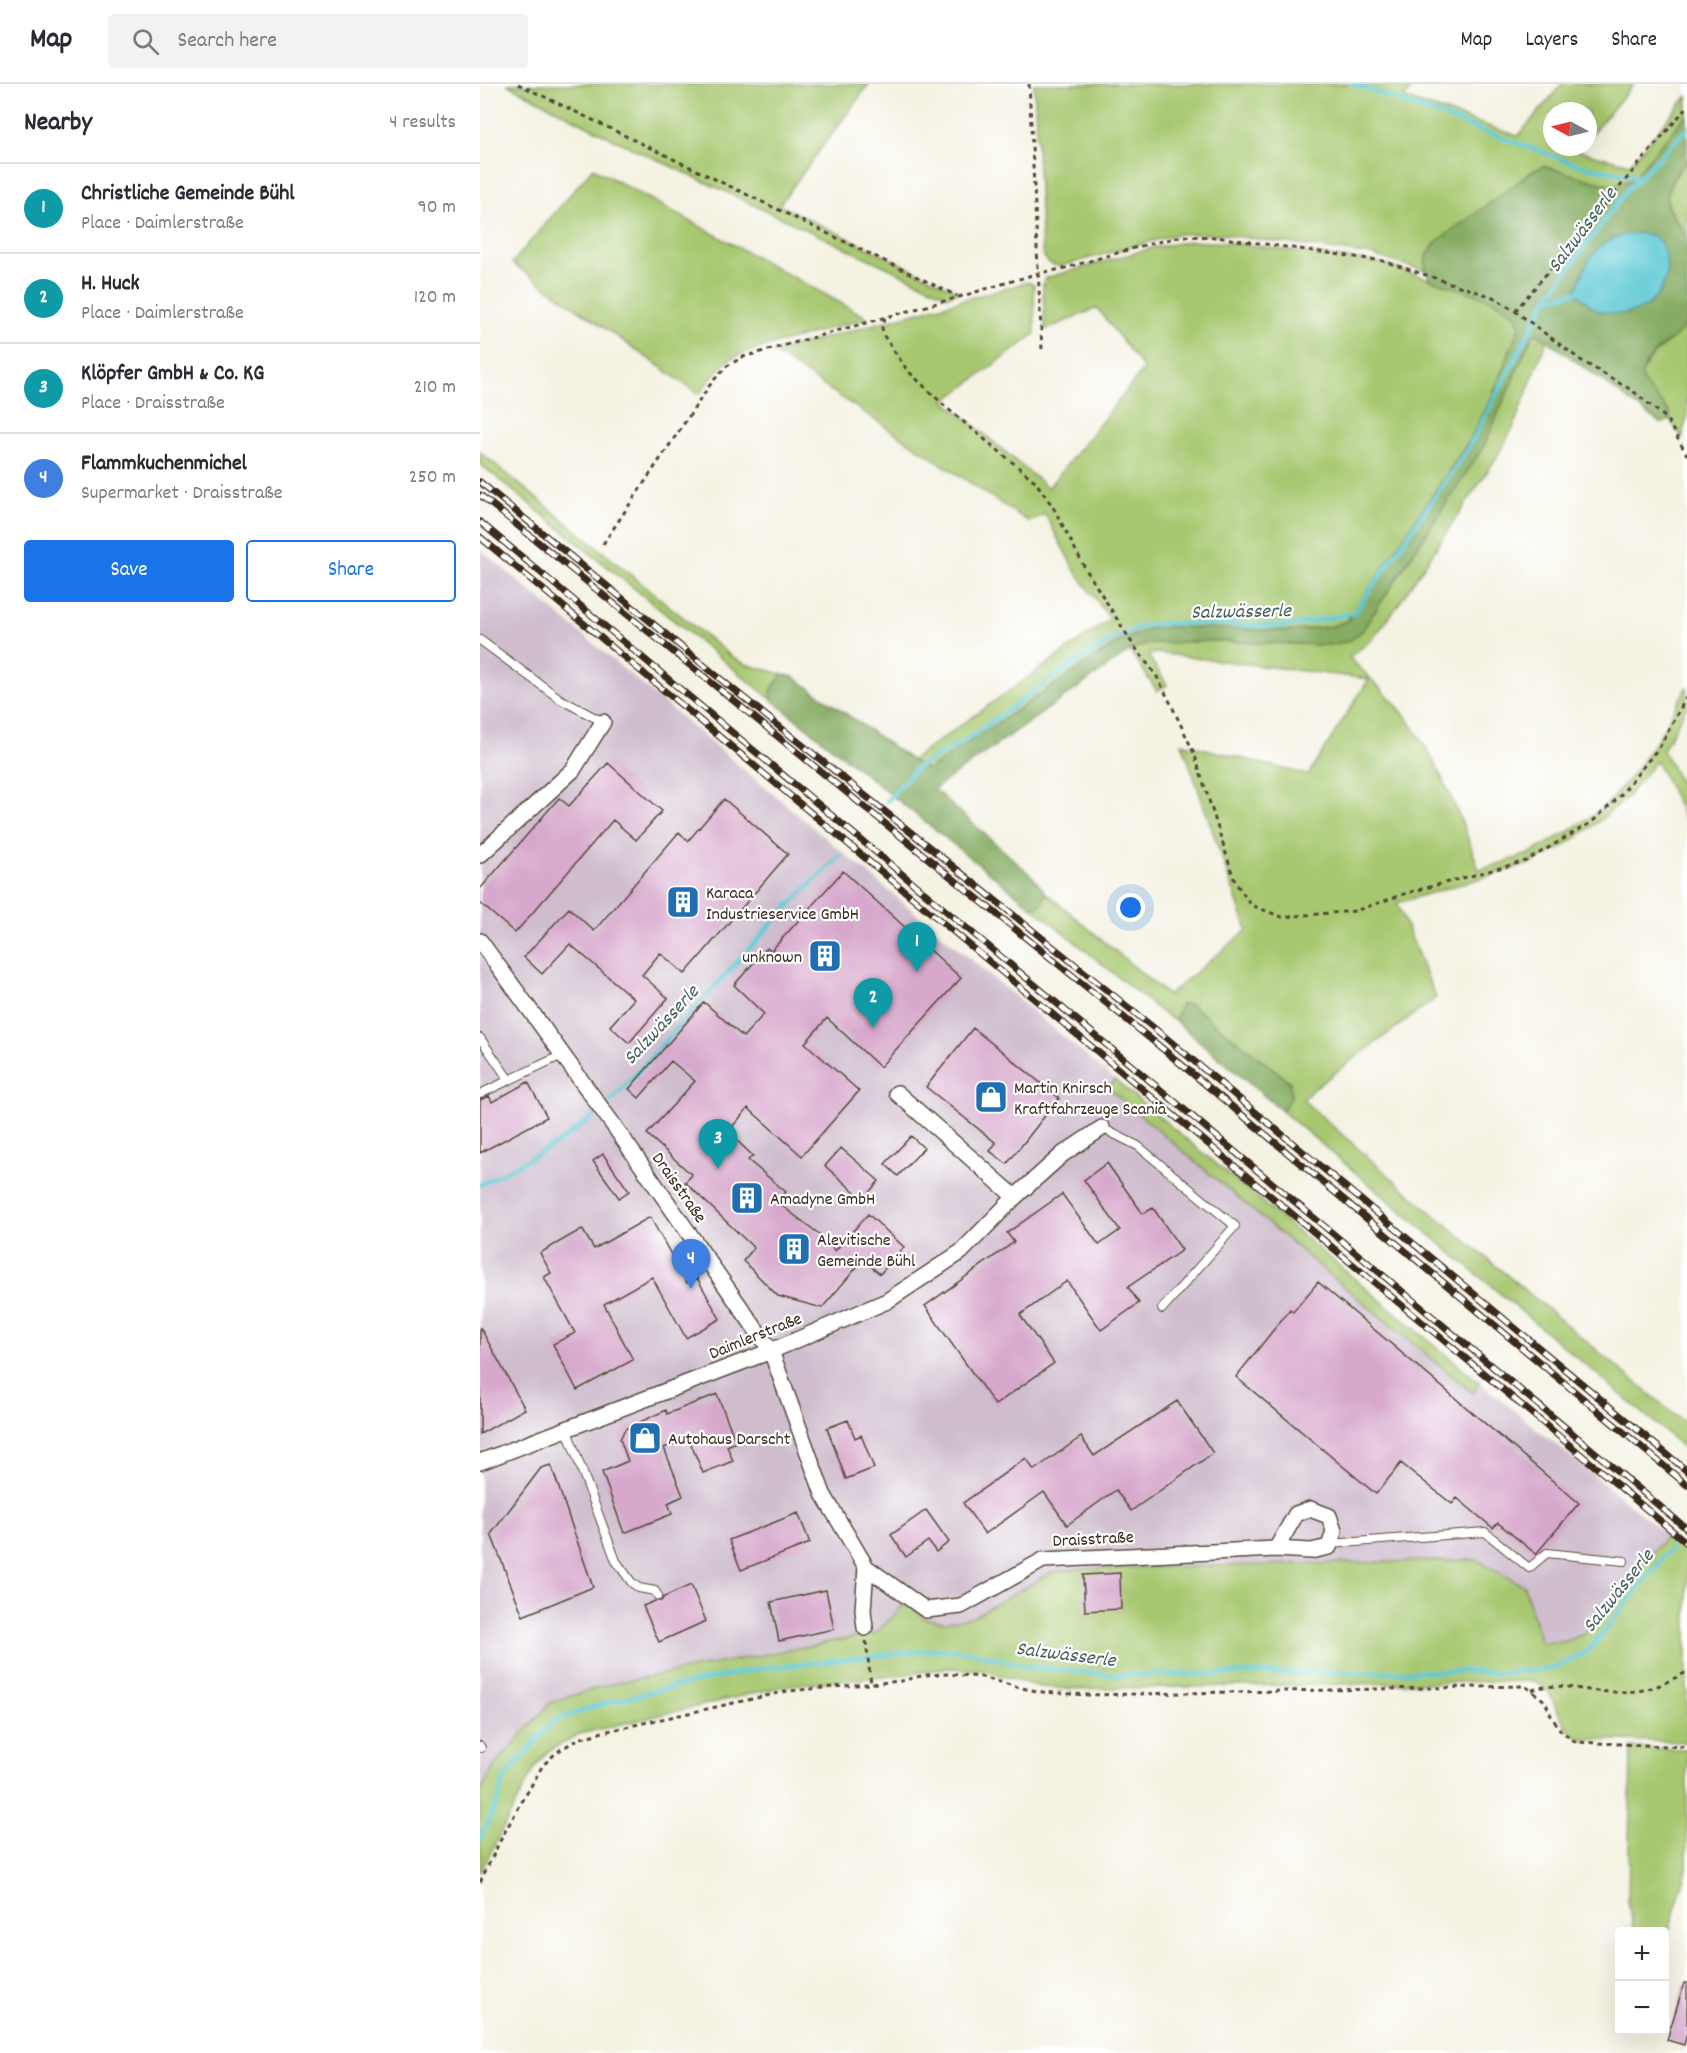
<!DOCTYPE html>
<html lang="en">
<head>
<meta charset="utf-8">
<style>
	:root { --surface:#fff; --page:#f2f2f3; --text:#2b2b33; --muted:#7c7c81; --line:#e1e1e2; --accent:#1a73e8 }
	body { margin:0; font-family:Dekko,sans-serif; background:var(--page); color:var(--text) }
	.controls { position:absolute; right:18px; bottom:18px; display:grid; overflow:hidden; border-radius:6px; box-shadow:0 6px 24px #0002 }
	.controls button { width:54px; height:54px; display:grid; place-items:center; padding:0; border:0; border-bottom:2px solid var(--line); background:var(--surface); color:var(--text); font:30px sans-serif }
	.compass { position:absolute; left:1063px; top:18px; width:54px; height:54px; border-radius:50%; background:var(--surface); box-shadow:0 6px 24px #0002; rotate:277deg }
	.you { position:absolute; left:651px; top:824px; width:21px; height:21px; margin:-15px; border:4px solid #fff; border-radius:50%; background:#1a73e8; box-shadow:0 0 0 9px #1a73e833 }
	.badge { display:grid; place-items:center; width:39px; height:39px; border-radius:50%; background:var(--accent); color:#fff; font-size:20px; font-weight:700 }
	.pin { position:absolute; translate:-50% -50px; filter:drop-shadow(0 2px 3px #0008) }
	.pin::after { content:''; position:absolute; top:32px; width:21px; height:18px; background:inherit; clip-path:polygon(0 0,100% 0,50% 100%) }
	.list { margin:0; padding:0; list-style:none }
	h2 { display:flex; justify-content:space-between; align-items:center; height:78px; margin:0; padding:0 24px; font-size:26px }
	h2 small { font-size:20px; font-weight:400; color:var(--muted) }
	.list li { display:grid; grid-template-columns:39px 1fr auto; gap:18px; align-items:center; box-sizing:border-box; height:90px; padding:0 24px; border-top:2px solid var(--line) }
	.list b { display:block; font-size:22px; white-space:nowrap }
	.list p { margin:0; font-size:20px; white-space:nowrap; color:var(--muted) }
	.list em { font-size:20px; font-style:normal; color:var(--muted) }
	.actions { display:flex; gap:12px; padding:18px 24px }
	.actions a { flex:1; padding:14px 0; border:2px solid var(--accent); border-radius:6px; text-align:center; font-size:21px; color:var(--accent) }
	.actions .main { background:var(--accent); color:#fff }
	.icon { flex:none; width:33px; height:33px; fill:none; stroke:currentColor; stroke-width:2; stroke-linecap:round; stroke-linejoin:round }
	.map { position:relative; flex:none; width:1207px; height:1969px; overflow:hidden }
	header { display:flex; align-items:center; gap:36px; box-sizing:border-box; height:84px; padding:0 30px; background:var(--surface); border-bottom:2px solid var(--line) }
	header strong { font-size:28px }
	nav { display:flex; gap:33px; margin-inline-start:auto; font-size:21px }
	.search { width:420px; height:54px; background:var(--page); display:flex; align-items:center; gap:15px; box-sizing:border-box; padding:0 21px; border-radius:6px; color:var(--muted); font-size:22px }
	main { display:flex }
	aside { flex:1; background:var(--surface) }
	.map>svg:first-child { display:block }
	.industrial { fill:#cfbdce }
	.green { fill:#a7c870; stroke:#717947; stroke-width:1.5 }
	.forest { fill:#85ac62; stroke:#606b40; stroke-width:1.5 }
	.water { fill:#5ecad6; stroke:#4c7a7a; stroke-width:1.5 }
	.lines { fill:none; stroke-linecap:round; stroke-linejoin:round }
	.stream { stroke:#5ecad6; stroke-width:4.5 }
	.building { fill:#d7a8cc }
	.service-casing { stroke:#57483b; stroke-width:10 }
	.minor-casing { stroke:#57483b; stroke-width:18 }
	.path { stroke:#57483b; stroke-width:3; stroke-dasharray:4.5 4.5; stroke-linecap:butt }
	.service { stroke:#fff; stroke-width:8 }
	.minor { stroke:#fff; stroke-width:15 }
	.rail-casing { stroke:#3b2a1e; stroke-width:7 }
	.rail { stroke:#fff; stroke-width:4.5; stroke-dasharray:14; stroke-linecap:butt }
	.labels { text-anchor:middle; stroke-width:4.5; stroke-linejoin:round; paint-order:stroke }
	.poi-label { font-size:18px; fill:#3b2a1e; stroke:#fff; text-anchor:start }
	.street-label { font-size:18px; fill:#3b2a1e; stroke:#fff }
	.water-label { font-size:20px; font-style:italic; fill:#47625e; stroke:#fff }
</style>
</head>
<body>
<header>
<strong>Map</strong>
<div class="search"><svg class="icon" aria-label="search" viewBox="0 0 24 24"><circle cx="10" cy="10" r="6"/><path d="M15 15l6 6"/></svg>Search here</div>
<nav><a>Map</a><a>Layers</a><a>Share</a></nav>
</header>
<main>
<aside>
<h2>Nearby<small>4 results</small></h2>
<ul class="list">
<li><span class="badge" style="background:#0f9aa8">1</span><div><b>Christliche Gemeinde Bühl</b><p>Place · Daimlerstraße</p></div><em>90 m</em></li>
<li><span class="badge" style="background:#0f9aa8">2</span><div><b>H. Huck</b><p>Place · Daimlerstraße</p></div><em>120 m</em></li>
<li><span class="badge" style="background:#0f9aa8">3</span><div><b>Klöpfer GmbH &amp; Co. KG</b><p>Place · Draisstraße</p></div><em>210 m</em></li>
<li><span class="badge" style="background:#3f7fe0">4</span><div><b>Flammkuchenmichel</b><p>Supermarket · Draisstraße</p></div><em>250 m</em></li>
</ul>
<div class="actions"><a class="main">Save</a><a>Share</a></div>
</aside>
<div class="map">
<svg width="1207" height="1969" viewBox="0 0 1207 1969">
	<rect width="100%" height="100%" fill="#fff"/>
	<filter id="ink" filterUnits="userSpaceOnUse"><feTurbulence type="fractalNoise" baseFrequency=".0167" numOctaves="2"/><feDisplacementMap in="SourceGraphic" scale="12" xChannelSelector="R" yChannelSelector="G"/><feConvolveMatrix kernelMatrix="1 2 1 2 8 2 1 2 1" color-interpolation-filters="sRGB"/></filter>
	<filter id="wash" filterUnits="userSpaceOnUse"><feTurbulence type="fractalNoise" baseFrequency=".008" numOctaves="4" result="noise"/><feDisplacementMap in="SourceGraphic" scale="24" xChannelSelector="R" yChannelSelector="G"/><feGaussianBlur stdDeviation="1.35" result="paint"/><feColorMatrix in="noise" values="0 0 0 0 0 0 0 0 0 0 0 0 0 0 0 0 0 1.4 0 .05"/><feComposite in="paint" operator="in"/></filter>
	<g filter="url(#wash)">
		<rect width="100%" height="100%" fill="#f4f2e2"/>
		<path class="industrial" d="M0,465L635,996L628,1003L992,1308L999,1298L1187,1451L1104,1551L1083,1558H1061L1044,1502L572,1488L492,1533L466,1538L446,1535L426,1520L396,1549L131,1600L0,1710Z"/>
		<path class="green" d="M27,0H51L55,2L57,0H389L299,121L480,208L468,212L135,56Z
			M554,0H935L924,14L1038,52L1082,0H1154L1108,54V27H1072V63H1101L1098,67L1150,80L1207,12V30L1151,96L1134,101L1117,98L946,170L945,187L892,171L741,150H698L581,182C570,182 566,178 562,168Z
			M1207,76V154C1183,116 1179,113 1207,76Z
			M113,84L388,234L270,267L250,275L236,288L219,310L32,179Z
			M710,157L754,159L900,179L1013,216L1037,232L1039,243L1013,311L989,357L867,537L853,542L813,547L692,543L668,545L637,559L449,685L443,684L432,676L630,535L594,485L565,430L549,438L293,268L548,198L554,201L555,250L465,317L568,404L664,285L617,224L565,246L563,201L565,195L569,193L672,164Z
			M1207,238V333L1202,354L1190,336V328L1165,303L1161,292C1173,261 1192,262 1207,238Z
			M1057,249L1067,256L1033,344L1015,376L916,524L892,556L869,573C887,592 915,616 929,637C960,682 982,734 999,786L1049,770L1089,747L1124,724L1156,686L1178,655L1207,602V622L1183,666L1207,712V738L1176,677L1146,714L1114,741L1084,762L1052,779L917,819L956,914L832,1006L823,1016L932,1112L1207,1341V1366L802,1027L811,1013L810,998L711,921L701,920L695,937L681,928L552,823L561,821L566,809L688,911L767,846L702,659L828,691L889,595L677,569L668,571L687,601L677,607L650,567L665,560L730,557L849,561L869,557L882,547L1004,362L1052,251Z
			M0,368L252,573L265,580L302,590L291,607L292,616L0,380Z
			M635,996L999,1298L993,1309L839,1182L628,1004Z
			M1187,1451L1207,1469V1658L1100,1655L1087,1645L1068,1607L1054,1597L589,1605L560,1603L501,1586L467,1584L415,1592L309,1601L99,1650L67,1668L55,1683L0,1789V1710L14,1682L71,1618L131,1600L396,1549L426,1519L446,1535L466,1538L492,1533L572,1488L594,1485L997,1476L1044,1502L1061,1558H1083L1104,1550Z
			M1151,1664L1207,1665V1786L1185,1860L1184,1848L1154,1847L1148,1818Z"/>
		<path class="forest" d="M1207,30V76L1192,95L1187,112V123L1207,154V238L1197,252L1180,263L1167,277L1161,292C1167,309 1189,319 1190,336L1181,340L1057,249L1052,251L1004,362L882,547L869,557L849,561L730,557L665,560L650,567L454,705L552,792L566,809L561,821L552,823L292,616L291,607L302,590L314,593L443,684L449,685L637,559L668,545L692,543L813,547L853,542L867,537L989,357L1013,311L1039,243L1036,232L1013,216L950,196C943,182 945,172 955,159L1053,87L1064,82L1117,98L1134,101L1151,96Z
			M701,920L711,921L810,998L811,1013L802,1027L695,937Z"/>
		<path class="water" d="M1158,149L1173,151C1176,154 1181,158 1182,162C1198,198 1170,236 1131,229C1127,228 1121,228 1117,226C1110,223 1102,213 1096,208C1108,172 1117,153 1158,149Z"/>
		<g class="lines">
			<path class="stream" d="M873,0L1098,81L1160,93
				M1067,215L1096,208
				M407,717L436,684L486,656L590,582L628,558L662,542L684,539L808,542L874,529L987,366L1067,215L1145,108L1207,45
				M0,1101L78,1059L110,1035L133,1015L305,825L360,772
				M0,1755L17,1719L24,1694L72,1638L115,1622L195,1602L284,1584L460,1565L492,1568L549,1583L633,1591L984,1587L1016,1589L1062,1586L1079,1582L1107,1568L1191,1464"/>
		</g>
		<g id="blocks">
			<path class="building" d="M128,679L182,727L156,756L133,736L35,849L0,819V805L79,714L89,722Z
				M244,715L308,770L205,890L180,869L162,891L188,914L149,959L130,942L154,915L90,860L62,890L44,873L89,824L114,847L199,748L208,757Z
				M363,787L481,894L400,983L347,934L325,959L379,1007L322,1072L268,1024L248,1048L273,1072L268,1076L306,1108L297,1118L343,1153L355,1167L388,1130L424,1163L400,1190L383,1176L342,1224L298,1212L263,1177L274,1164L205,1098L212,1091L167,1050L215,997L191,977L159,1014L149,1005L224,918L263,953L284,930L254,901L287,864L291,867Z
				M493,944L579,1014L527,1080L510,1067L516,1059L446,1003Z
				M48,998L67,1033L0,1069V1016L9,1012L12,1018Z
				M431,1052L444,1064L418,1092L405,1080Z
				M361,1064L399,1097L383,1115L345,1082Z
				M123,1070L149,1107L139,1114L113,1077Z
				M627,1079L663,1130L673,1124L702,1166L648,1203L659,1219L621,1246L587,1197L540,1231L574,1279L515,1321L445,1222L534,1158L527,1149L582,1110L619,1161L640,1146L604,1096Z
				M170,1133L207,1199L217,1194L240,1235L206,1254L172,1193L124,1220L153,1276L97,1306L73,1260L95,1249L64,1193L71,1189L60,1169L102,1145L114,1165Z
				M838,1198L1099,1419L1056,1470L1018,1439L1013,1444L977,1414L972,1420L921,1379L896,1410L756,1293L810,1225L813,1228Z
				M0,1243L45,1325L0,1350Z
				M237,1310L256,1358L247,1362L253,1377L223,1389L208,1353L184,1364L203,1412L188,1419L192,1430L144,1449L122,1388L148,1377L140,1355L145,1345L186,1326L187,1330Z
				M697,1317L733,1369L651,1427L636,1406L587,1441L564,1408L505,1450L483,1419L546,1374L554,1386L601,1353L614,1372Z
				M368,1336L375,1354L381,1351L394,1384L366,1395L347,1344Z
				M71,1381L113,1503L43,1532L11,1450L61,1384Z
				M446,1426L469,1458L456,1468L448,1457L426,1473L411,1451Z
				M318,1429L330,1459L261,1486L249,1456Z
				M640,1489L641,1525L605,1527L603,1491Z
				M211,1501L226,1537L179,1558L163,1522L175,1517H181L184,1513Z
				M346,1506L354,1545L299,1557L291,1518Z
				M1204,1899H1207V1949L1204,1961L1187,1956Z"/>
		</g>
	</g>
	<g filter="url(#ink)">
		<use href="#blocks" fill-opacity="0" stroke="#57483b" stroke-width="1.5"/>
		<g class="lines">
			<g class="service-casing">
				<path id="service" d="M0,556L80,615L123,638
					M0,954L29,996
					M0,1010L82,971
					M622,1044L658,1062L755,1142L682,1225
					M86,1344L136,1477L152,1499L159,1504L175,1507L178,1512
					M850,1460L1005,1448L1049,1484L1067,1469L1144,1477
					M0,1662L1,1664"/>
			</g>
			<g class="minor-casing">
				<path id="minor" d="M0,771L93,686L123,638
					M0,857L132,1039L291,1267L343,1410L386,1483L446,1526L481,1522L563,1476L796,1465L831,1467L849,1463L854,1447L849,1432L830,1425L816,1430L796,1465
					M417,1009L535,1113
					M0,1378L291,1267L407,1217L481,1168L535,1113L583,1070L622,1044
					M385,1544L383,1526L386,1483"/>
			</g>
			<path class="path" d="M38,0L477,212
				M549,0L562,266
				M1035,227L1207,23
				M405,234L402,244L404,252L427,286L468,325L555,397L573,423L605,484L654,562L676,591L690,618L714,669L755,798L771,821L802,833L875,827L927,809L1046,777L1112,738L1139,713L1180,662L1207,612
				M123,460L232,298L247,282L263,273L479,213L559,189L582,185L661,162L703,152L736,153L903,177L1013,213L1035,227L1102,277L1153,307L1186,334L1207,371
				M386,1557L391,1600
				M1052,1606C1075,1598 1094,1605 1117,1607C1136,1609 1163,1609 1182,1600C1190,1597 1198,1592 1207,1588
				M0,1798L23,1751L63,1681L77,1668L98,1655L123,1648L308,1607L421,1597L445,1591L468,1590L502,1593L541,1604L563,1608L608,1611L1045,1602L1065,1617L1072,1634L1081,1647L1096,1658L1207,1663"/>
			<use href="#service" class="service"/>
			<use href="#minor" class="minor"/>
			<g class="rail-casing">
				<path id="rail" d="M0,398L254,606L685,953L1207,1387
					M0,411L678,961L1207,1401
					M0,438L1207,1445
					M0,453L1207,1459"/>
			</g>
			<use href="#rail" class="rail"/>
		</g>
	</g>
	<defs>
		<g id="building-square" transform="scale(1.725)"><rect x="-9" y="-9" width="18" height="18" rx="4" fill="#1f6fb2" stroke="#fff"/><path d="M-4-6H4V6H1V3H-1V6H-4ZM-2.5-4.3h1.7v1.8h-1.7ZM.8-4.3h1.7v1.8H.8ZM-2.5-1h1.7V.8h-1.7ZM.8-1h1.7V.8H.8Z" fill="#fff"/></g>
		<g id="shop-square" transform="scale(1.725)"><rect x="-9" y="-9" width="18" height="18" rx="4" fill="#1f6fb2" stroke="#fff"/><path d="M-5-2.5h2.3a2.7 3.5 0 0 1 5.4 0H5L5.5 6h-11ZM-1.5-2.5h3a1.5 2.3 0 0 0-3 0Z" fill="#fff"/></g>
	</defs>
	<g fill-rule="evenodd">
		<use href="#building-square" x="203" y="818"/>
		<use href="#building-square" x="345" y="872"/>
		<use href="#shop-square" x="511" y="1013"/>
		<use href="#building-square" x="267" y="1114"/>
		<use href="#building-square" x="314" y="1165"/>
		<use href="#shop-square" x="165" y="1354"/>
	</g>
	<g class="labels">
		<g class="poi-label">
			<text x="226" y="814">Karaca<tspan x="226" dy="21">Industrieservice GmbH</tspan></text>
			<text x="322" y="878" text-anchor="end">unknown</text>
			<text x="534" y="1009">Martin Knirsch<tspan x="534" dy="21">Kraftfahrzeuge Scania</tspan></text>
			<text x="290" y="1120">Amadyne GmbH</text>
			<text x="337" y="1161">Alevitische<tspan x="337" dy="21">Gemeinde Bühl</tspan></text>
			<text x="188" y="1360">Autohaus Darscht</text>
		</g>
		<g class="street-label">
			<text transform="translate(200 1103) rotate(55)" y="6">Draisstraße</text>
			<text transform="translate(275 1251) rotate(-22)" y="6">Daimlerstraße</text>
			<text transform="translate(613 1454) rotate(-3)" y="6">Draisstraße</text>
		</g>
		<g class="water-label">
			<text transform="translate(1101 145) rotate(-53)" y="7">Salzwässerle</text>
			<text transform="translate(761 526) rotate(-1)" y="7">Salzwässerle</text>
			<text transform="translate(180 940) rotate(-47)" y="7">Salzwässerle</text>
			<text transform="translate(1137 1506) rotate(-51)" y="7">Salzwässerle</text>
			<text transform="translate(586 1569) rotate(7)" y="7">Salzwässerle</text>
		</g>
	</g>
</svg>
<div class="controls">
<button>+</button>
<button>−</button>
</div>
<svg class="compass" viewBox="-18 -18 36 36"><path d="M0-13l5 13h-10z" fill="#e53935"/><path d="M0 13l5-13h-10z" fill="#7c7c81"/></svg>
<div class="you"></div>
<div class="pin badge" style="left:437px;top:888px;background:#0f9aa8">1</div>
<div class="pin badge" style="left:393px;top:944px;background:#0f9aa8">2</div>
<div class="pin badge" style="left:238px;top:1085px;background:#0f9aa8">3</div>
<div class="pin badge" style="left:211px;top:1205px;background:#3f7fe0">4</div>
</div>
</main>
</body>
</html>
